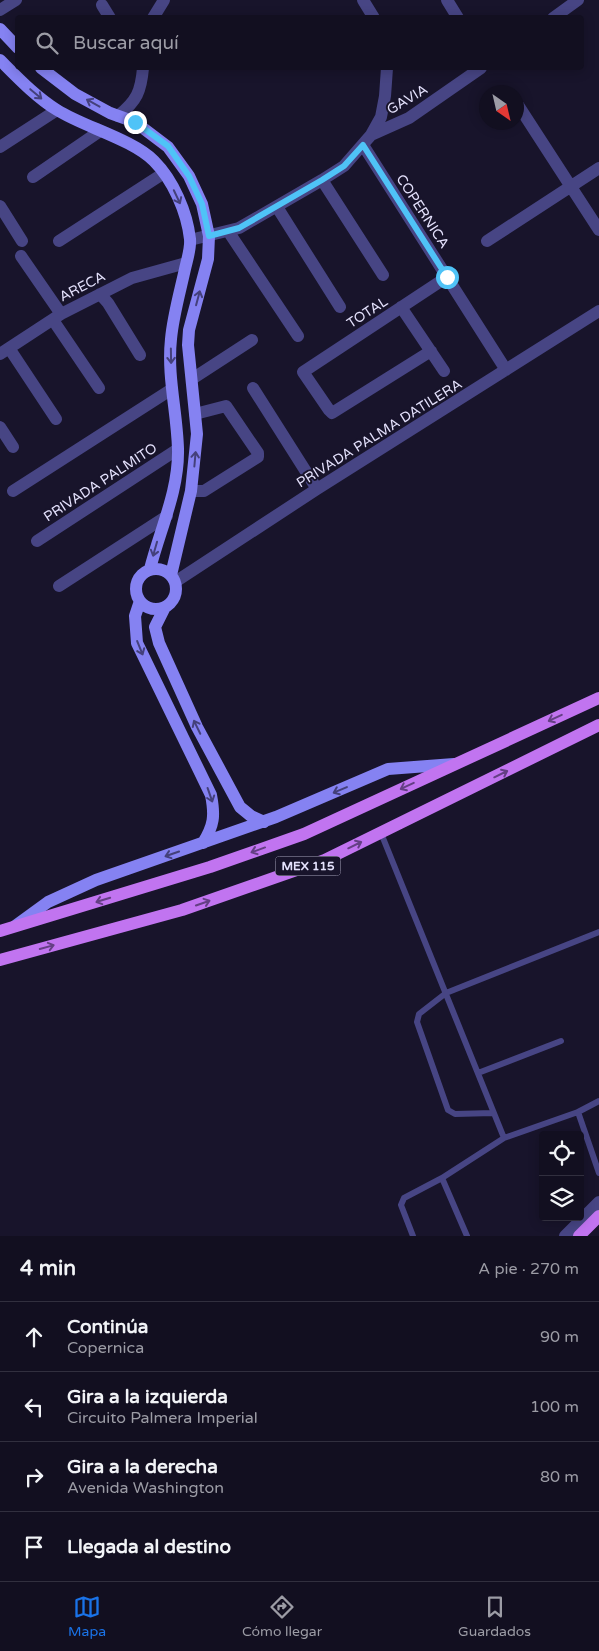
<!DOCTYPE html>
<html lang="es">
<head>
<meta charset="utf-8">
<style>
	:root { --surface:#120f20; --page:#1f1d2d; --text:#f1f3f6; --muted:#9c9ca5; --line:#312f3e; --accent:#1a73e8 }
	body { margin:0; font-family:"Varela Round",sans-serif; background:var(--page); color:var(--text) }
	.controls { position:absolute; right:15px; bottom:15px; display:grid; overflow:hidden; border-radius:5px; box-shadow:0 2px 12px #0003 }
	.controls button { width:45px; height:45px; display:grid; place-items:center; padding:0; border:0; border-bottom:1px solid var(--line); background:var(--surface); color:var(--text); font:25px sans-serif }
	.compass { position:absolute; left:479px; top:85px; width:45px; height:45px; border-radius:50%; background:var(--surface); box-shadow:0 2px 12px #0003; rotate:146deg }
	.stop { position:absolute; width:15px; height:15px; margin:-11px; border:4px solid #4fc3f7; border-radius:50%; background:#fff }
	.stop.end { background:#4fc3f7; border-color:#fff; box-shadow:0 1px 5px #0008 }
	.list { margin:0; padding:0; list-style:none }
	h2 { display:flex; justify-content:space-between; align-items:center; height:65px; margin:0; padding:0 20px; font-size:21px }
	h2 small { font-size:16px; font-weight:400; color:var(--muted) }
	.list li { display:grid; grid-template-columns:32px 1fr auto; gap:15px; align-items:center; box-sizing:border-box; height:70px; padding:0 20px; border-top:1px solid var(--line) }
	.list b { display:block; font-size:19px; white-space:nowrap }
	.list p { margin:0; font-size:16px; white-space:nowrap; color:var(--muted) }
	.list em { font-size:16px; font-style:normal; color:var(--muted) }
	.icon { flex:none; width:28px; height:28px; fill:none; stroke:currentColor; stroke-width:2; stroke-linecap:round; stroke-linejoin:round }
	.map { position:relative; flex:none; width:599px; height:1236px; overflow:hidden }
	.search { position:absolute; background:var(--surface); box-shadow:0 2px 12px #0003; left:15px; right:15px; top:15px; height:55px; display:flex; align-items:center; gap:12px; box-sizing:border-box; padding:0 18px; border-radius:5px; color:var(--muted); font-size:19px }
	.sheet { height:345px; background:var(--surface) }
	nav { display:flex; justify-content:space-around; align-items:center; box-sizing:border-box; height:70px; border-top:1px solid var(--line); background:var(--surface); font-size:14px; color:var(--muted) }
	nav a { display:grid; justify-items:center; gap:2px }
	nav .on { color:var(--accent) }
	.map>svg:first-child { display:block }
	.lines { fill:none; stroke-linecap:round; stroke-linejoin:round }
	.service { stroke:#474584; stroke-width:6 }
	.minor { stroke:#474584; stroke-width:12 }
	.tertiary { stroke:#474584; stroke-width:12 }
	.secondary { stroke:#8582f2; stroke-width:12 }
	.primary { stroke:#c174f0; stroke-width:12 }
	.oneway { stroke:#44407b }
	.oneway2 { stroke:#643f84 }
	.route { stroke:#4fc3f7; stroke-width:6 }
	.labels { text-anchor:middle; stroke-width:4; stroke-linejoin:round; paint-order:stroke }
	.shield { fill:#18142b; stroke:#a7a4bd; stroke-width:1 }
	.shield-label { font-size:12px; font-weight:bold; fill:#e4e1fc }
	.street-label { font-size:14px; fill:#e4e1fc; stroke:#18142b }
</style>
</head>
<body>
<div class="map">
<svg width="599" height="1236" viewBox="0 0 599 1236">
	<rect width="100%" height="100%" fill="#18142b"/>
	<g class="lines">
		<path class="service" d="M381,833L504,1138L578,1112L599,1173
			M478,1073L561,1041
			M578,1112L599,1101
			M493,1113L455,1114L448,1110L417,1022L419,1014L446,993L599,932
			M442,1178L504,1138
			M413,1236L401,1205L404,1198L442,1178L467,1236"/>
		<path class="minor" d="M363,0L374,18
			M447,0L458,18
			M102,5L110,18
			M0,10L16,0
			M153,18L164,0
			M553,18L578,0
			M518,105L599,230
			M118,116C137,101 141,91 143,68
			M371,135L409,118L481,68
			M363,145L506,370
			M0,147L57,110
			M33,177L100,131
			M322,180L383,275
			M0,206L22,241
			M277,207L340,307
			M228,231L298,336
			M190,240L239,228L322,180L344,166L371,135L381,117L385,96L387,68
			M59,241L164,173
			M487,241L599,168
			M21,256L61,314
			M100,294L108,303L140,355
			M401,307L444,371
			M53,320L99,388
			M9,348L56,419
			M0,354L61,314L132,278L186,263
			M303,372L447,277
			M303,372L329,410L332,413L431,351
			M192,379L252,340
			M253,388L317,489
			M0,427L13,447
			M13,491L172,389
			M191,491H204L258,457V453L226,406L195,414
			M37,541L178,449
			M175,582L317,489L599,311
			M59,586L167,516"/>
		<path class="tertiary" d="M565,1236L599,1202"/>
		<path class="secondary" d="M0,29L18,48
			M0,60C18,78 36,97 57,110C84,127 132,139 154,161C173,180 187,212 190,239C191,248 187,260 185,269C180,292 173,316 171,339C167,376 177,412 178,449C179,491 160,529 150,569
			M41,68L75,94L110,113L135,122L168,147L189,176L202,204L209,236L208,259L189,330L188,345L197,434L191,491L171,575
			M136 589a20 20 0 1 1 40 0a20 20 0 1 1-40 0Z
			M140,601L135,616L137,643L211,795C215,816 214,825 203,843
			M165,607L155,627L159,643L197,727L240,807L251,816L264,822
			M15,926L48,902L96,880L276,817L388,769L454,764"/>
		<path class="primary" d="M0,931L210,867L304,834L599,698
			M0,960L182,910L325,860L599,725
			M579,1236L599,1216"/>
	</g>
	<defs><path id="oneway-shaft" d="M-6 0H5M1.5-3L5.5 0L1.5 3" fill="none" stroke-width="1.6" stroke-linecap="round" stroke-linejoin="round" transform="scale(1.25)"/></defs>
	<g class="oneway">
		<use href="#oneway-shaft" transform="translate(36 94) rotate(40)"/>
		<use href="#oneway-shaft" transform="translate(93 103) rotate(-151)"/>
		<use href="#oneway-shaft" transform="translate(177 197) rotate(65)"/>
		<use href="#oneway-shaft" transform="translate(198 298) rotate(-75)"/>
		<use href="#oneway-shaft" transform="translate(171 356) rotate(89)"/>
		<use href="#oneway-shaft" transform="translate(195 459) rotate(-85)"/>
		<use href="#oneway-shaft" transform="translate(155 549) rotate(106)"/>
		<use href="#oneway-shaft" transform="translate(140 648) rotate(68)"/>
		<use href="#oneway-shaft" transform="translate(197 727) rotate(-116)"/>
		<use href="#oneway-shaft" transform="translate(340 790) rotate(157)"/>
		<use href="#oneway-shaft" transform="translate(210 795) rotate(71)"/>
		<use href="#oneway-shaft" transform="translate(172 854) rotate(161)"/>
	</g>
	<g class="oneway2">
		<use href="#oneway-shaft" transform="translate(555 718) rotate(155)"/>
		<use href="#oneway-shaft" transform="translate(501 774) rotate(-26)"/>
		<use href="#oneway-shaft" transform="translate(407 786) rotate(155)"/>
		<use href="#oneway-shaft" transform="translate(355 845) rotate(-26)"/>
		<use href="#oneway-shaft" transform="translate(258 850) rotate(160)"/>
		<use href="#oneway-shaft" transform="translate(103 900) rotate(163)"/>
		<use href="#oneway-shaft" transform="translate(203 903) rotate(-19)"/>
		<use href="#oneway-shaft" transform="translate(47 947) rotate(-15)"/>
	</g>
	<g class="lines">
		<path class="route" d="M135,122L168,146L189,176L202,204L209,236L239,228L322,180L344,166L363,145L447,277"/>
	</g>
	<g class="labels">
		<rect class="shield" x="275.5" y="856.5" width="65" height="19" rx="4"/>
		<g class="shield-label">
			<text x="308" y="870">MEX 115</text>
		</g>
		<g class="street-label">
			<text transform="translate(407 99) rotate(-31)" y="5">GAVIA</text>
			<text transform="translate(423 211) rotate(57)" y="5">COPERNICA</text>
			<text transform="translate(82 286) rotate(-27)" y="5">ARECA</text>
			<text transform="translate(367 312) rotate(-33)" y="5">TOTAL</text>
			<text transform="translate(379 433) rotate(-32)" y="5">PRIVADA PALMA DATILERA</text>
			<text transform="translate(100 482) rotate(-33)" y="5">PRIVADA PALMITO</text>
		</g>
	</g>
</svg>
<div class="controls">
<button><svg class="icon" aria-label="locate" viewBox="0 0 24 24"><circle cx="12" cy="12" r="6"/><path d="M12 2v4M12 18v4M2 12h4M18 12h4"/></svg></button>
<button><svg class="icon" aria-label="layers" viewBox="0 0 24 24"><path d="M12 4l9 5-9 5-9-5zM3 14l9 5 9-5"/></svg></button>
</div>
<svg class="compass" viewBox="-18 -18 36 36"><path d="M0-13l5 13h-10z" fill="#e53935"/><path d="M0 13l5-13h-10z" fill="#9c9ca5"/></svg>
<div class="stop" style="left:447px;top:277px"></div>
<div class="stop end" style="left:135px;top:122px"></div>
<div class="search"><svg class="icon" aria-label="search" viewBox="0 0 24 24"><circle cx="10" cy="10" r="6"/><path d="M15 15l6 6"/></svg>Buscar aquí</div>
</div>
<section class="sheet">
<h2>4 min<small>A pie · 270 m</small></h2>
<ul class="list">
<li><svg class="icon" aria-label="ahead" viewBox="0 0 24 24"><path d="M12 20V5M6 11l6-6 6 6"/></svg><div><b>Continúa</b><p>Copernica</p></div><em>90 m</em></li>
<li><svg class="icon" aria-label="left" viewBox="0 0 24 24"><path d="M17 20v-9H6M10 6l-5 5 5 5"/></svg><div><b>Gira a la izquierda</b><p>Circuito Palmera Imperial</p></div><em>100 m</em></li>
<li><svg class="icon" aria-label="right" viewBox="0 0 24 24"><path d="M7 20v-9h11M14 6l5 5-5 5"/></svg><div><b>Gira a la derecha</b><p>Avenida Washington</p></div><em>80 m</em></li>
<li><svg class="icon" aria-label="arrive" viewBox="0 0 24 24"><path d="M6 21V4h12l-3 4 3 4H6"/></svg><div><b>Llegada al destino</b></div></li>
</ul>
</section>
<nav>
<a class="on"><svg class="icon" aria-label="map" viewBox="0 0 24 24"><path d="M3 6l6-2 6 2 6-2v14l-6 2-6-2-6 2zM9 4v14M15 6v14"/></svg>Mapa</a>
<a><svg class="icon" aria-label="directions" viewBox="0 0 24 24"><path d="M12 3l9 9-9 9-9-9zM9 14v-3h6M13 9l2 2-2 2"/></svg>Cómo llegar</a>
<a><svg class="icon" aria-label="saved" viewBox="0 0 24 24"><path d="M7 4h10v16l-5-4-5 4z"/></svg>Guardados</a>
</nav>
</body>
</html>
